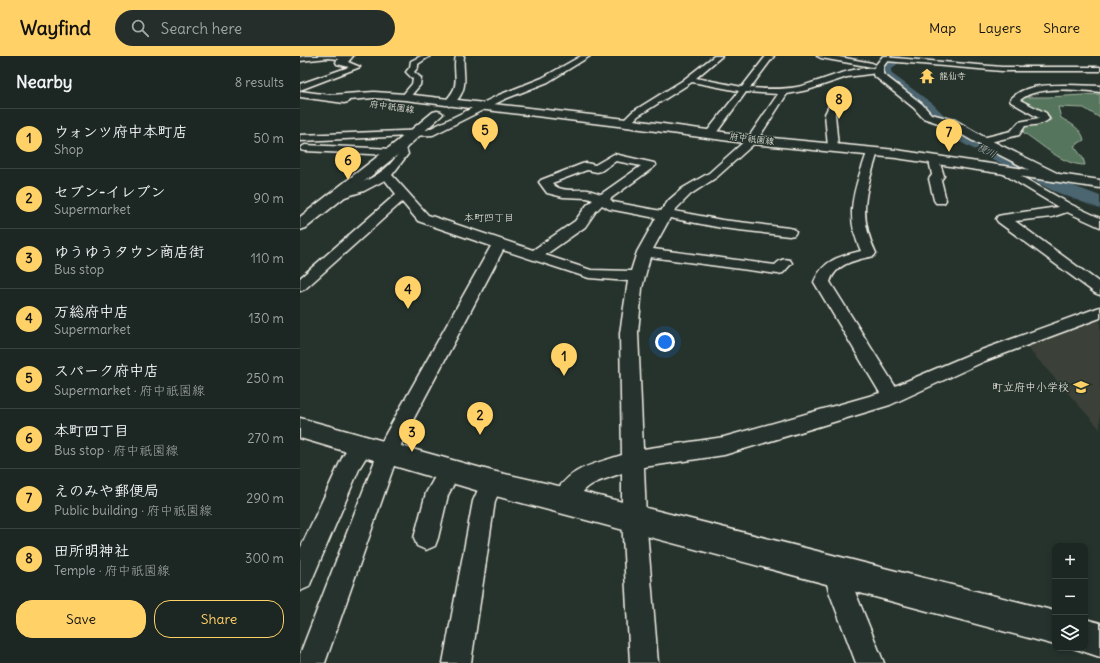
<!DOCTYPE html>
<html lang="en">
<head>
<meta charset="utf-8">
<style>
	:root { --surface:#1c2622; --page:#252e2a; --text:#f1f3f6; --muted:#a0a5a5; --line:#3a4340; --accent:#ffd166 }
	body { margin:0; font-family:Delius,"Klee One",sans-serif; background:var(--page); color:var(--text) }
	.controls { position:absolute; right:12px; bottom:12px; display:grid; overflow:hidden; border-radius:8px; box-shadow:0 2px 6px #0003 }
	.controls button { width:36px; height:36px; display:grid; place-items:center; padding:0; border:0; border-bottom:1px solid var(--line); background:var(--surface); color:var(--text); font:20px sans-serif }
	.you { position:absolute; left:365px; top:286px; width:14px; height:14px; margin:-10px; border:3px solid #fff; border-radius:50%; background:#1a73e8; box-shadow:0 0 0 6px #1a73e833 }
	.badge { display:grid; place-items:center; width:26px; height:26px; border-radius:50%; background:var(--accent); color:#111; font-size:13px; font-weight:700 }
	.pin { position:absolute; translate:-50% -33px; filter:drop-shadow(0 1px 2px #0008) }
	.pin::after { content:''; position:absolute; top:21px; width:14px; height:12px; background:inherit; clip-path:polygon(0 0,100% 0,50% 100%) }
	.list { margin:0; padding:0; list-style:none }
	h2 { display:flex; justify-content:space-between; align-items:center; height:52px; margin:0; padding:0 16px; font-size:17px }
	h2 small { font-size:13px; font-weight:400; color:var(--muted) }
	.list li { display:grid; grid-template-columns:26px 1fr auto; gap:12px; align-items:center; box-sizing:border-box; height:60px; padding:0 16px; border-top:1px solid var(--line) }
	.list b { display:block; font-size:15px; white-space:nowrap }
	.list p { margin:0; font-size:13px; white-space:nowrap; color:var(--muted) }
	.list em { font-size:13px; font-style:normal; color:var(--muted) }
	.actions { display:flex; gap:8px; padding:12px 16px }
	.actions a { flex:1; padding:9px 0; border:1px solid var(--accent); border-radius:16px; text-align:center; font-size:14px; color:var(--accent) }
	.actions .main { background:var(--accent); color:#111 }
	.icon { flex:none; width:22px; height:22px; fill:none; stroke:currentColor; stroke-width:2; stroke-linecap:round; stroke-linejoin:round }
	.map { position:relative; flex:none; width:800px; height:607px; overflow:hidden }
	header { display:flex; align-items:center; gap:24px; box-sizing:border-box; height:56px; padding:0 20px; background:var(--accent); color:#111 }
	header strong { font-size:19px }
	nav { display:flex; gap:22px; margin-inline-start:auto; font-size:14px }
	.search { width:280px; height:36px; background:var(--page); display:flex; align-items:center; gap:10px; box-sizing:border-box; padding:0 14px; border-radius:22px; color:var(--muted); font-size:15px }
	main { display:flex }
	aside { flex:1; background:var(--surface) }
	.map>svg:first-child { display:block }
	.built { fill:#3a4138 }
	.green { fill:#56755d; stroke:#a5b3a2 }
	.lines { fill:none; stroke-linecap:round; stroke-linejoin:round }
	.stream { stroke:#8f9da1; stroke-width:2 }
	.river { fill:#4c6571; fill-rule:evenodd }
	.minor-casing { stroke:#f4f1e8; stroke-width:3 }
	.tertiary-casing { stroke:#f4f1e8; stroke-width:3 }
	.secondary-casing { stroke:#f4f1e8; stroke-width:3 }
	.minor { fill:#26332d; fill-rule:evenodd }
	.tertiary { fill:#26332d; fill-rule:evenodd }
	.secondary { fill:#26332d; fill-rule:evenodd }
	.labels { text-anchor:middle; stroke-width:3; stroke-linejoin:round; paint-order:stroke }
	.far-poi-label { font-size:9px; fill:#f4f1e8; stroke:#26332d; text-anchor:start }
	.far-street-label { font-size:9px; fill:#f4f1e8; stroke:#26332d }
	.far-water-label { font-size:10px; font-style:italic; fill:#b1b9b8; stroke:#26332d }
	.far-neighbourhood-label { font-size:10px; fill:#f4f1e8; stroke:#26332d }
	.poi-label { font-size:11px; fill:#f4f1e8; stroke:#26332d; text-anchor:end }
</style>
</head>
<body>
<header>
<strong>Wayfind</strong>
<div class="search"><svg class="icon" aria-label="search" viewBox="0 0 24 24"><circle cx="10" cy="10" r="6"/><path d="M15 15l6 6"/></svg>Search here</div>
<nav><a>Map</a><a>Layers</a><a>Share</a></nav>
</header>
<main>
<aside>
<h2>Nearby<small>8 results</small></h2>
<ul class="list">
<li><span class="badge">1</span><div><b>ウォンツ府中本町店</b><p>Shop</p></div><em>50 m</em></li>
<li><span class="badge">2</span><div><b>セブン-イレブン</b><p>Supermarket</p></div><em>90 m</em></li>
<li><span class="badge">3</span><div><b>ゆうゆうタウン商店街</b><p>Bus stop</p></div><em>110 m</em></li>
<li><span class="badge">4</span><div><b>万総府中店</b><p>Supermarket</p></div><em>130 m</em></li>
<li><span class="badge">5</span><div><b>スパーク府中店</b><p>Supermarket · 府中祇園線</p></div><em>250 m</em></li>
<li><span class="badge">6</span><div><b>本町四丁目</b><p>Bus stop · 府中祇園線</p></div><em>270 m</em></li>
<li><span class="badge">7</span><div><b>えのみや郵便局</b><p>Public building · 府中祇園線</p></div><em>290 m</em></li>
<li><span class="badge">8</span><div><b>田所明神社</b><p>Temple · 府中祇園線</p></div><em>300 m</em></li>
</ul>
<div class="actions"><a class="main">Save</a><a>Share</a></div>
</aside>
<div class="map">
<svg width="800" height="607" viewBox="0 0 800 607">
	<rect width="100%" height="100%" fill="#26332d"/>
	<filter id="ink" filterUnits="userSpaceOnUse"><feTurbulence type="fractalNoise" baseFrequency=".025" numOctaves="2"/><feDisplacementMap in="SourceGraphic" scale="8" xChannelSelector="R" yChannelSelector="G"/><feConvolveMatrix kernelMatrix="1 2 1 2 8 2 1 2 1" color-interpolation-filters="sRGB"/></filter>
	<g filter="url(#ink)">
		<path class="built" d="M800,260V373L725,289Z"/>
		<path class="green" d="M800,38V62L784,52L758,51L761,62C770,67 782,73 784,84L774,90L783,102L785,109C762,109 743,89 724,77L721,73C729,66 742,69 751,64L749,59L718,43L723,41H749Z"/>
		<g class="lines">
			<path class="stream" d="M604,3L641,6"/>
			<path class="river" d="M591,0H601L598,7L591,14L592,18L633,48L659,74L763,126L800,140V153L751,134L649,80L623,54L582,22L579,13Z"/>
			<g class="minor-casing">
				<path id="minor" d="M7,0H53L48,6L60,11L0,34V28L49,11L37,8L36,6L38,3L28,2L0,5V1Z
					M121,0H130L118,8V11L114,16L121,22L120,29L108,43H102L101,41L112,28L113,23L106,16L110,11L111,5Z
					M281,0H290L248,26L205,43L133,79L0,85V79L127,74L199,39L242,22Z
					M414,0H422L396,22L442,31L466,0H474L450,32C465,33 481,34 497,31C513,29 567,3 581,15L577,17L547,21L508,34L487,38L456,86L417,121L391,138L374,155L422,164L489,172L494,173L496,176L494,179L489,180L422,172L370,162L353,193L475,209C480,204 483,202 490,204L492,207L483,217L478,218L350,201L342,232L338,277L343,393L424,381L580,337L514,226C523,204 540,200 561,195C547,165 551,144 561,114C564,107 565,100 569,94L573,93L578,96C566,135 557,158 576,197L574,200C556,204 536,207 530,226L595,330L673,297L800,251V262L685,305L590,349L424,399L344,411L346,462L358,607H330L322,462V417C312,421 300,424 291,429C279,436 277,449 263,454L255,451L252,444C266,412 291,409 322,399L320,277L328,225L289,222L203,194L104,381L25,607H0V598L84,381L191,190L118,165L102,146L5,233L0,235V222L96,138L85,124L64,135L38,143L34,142L32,139L34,136C58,129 83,121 98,98L97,96L92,99L5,95L1,94L0,92L5,89L94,93V90L98,89L106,92L108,98L92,119L128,159L233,194L275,165L287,149L293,144L287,142L263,141L247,137L239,126L241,124L282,108L286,107L295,109L314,98L354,107L356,109L354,111L310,143L313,146L361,155L369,144L383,132L409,117L448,82L478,38L446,36L414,80L410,81L405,78L439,35L392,26L338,60L329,69H323L321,67L332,56L382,25ZM316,105L341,110L301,138C297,137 293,135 288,134C277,133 260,137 252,127L287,114L297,116L301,115ZM302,149L309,153L356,162L337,196L331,215L291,214L245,199L285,171L296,155Z
					M517,0H534L572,7L576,9L572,11L521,2Z
					M583,1L702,11H800V15H702L586,5H583Z
					M768,29L800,30V36C779,34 737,29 720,44L746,57L749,63C743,69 733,69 725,70L719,79L682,88L677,85L678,83L711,75L719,66L739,62L711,46L710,44C723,28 749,29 768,29Z
					M533,47L538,50L535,58L538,91L533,94L528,91L525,58L530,48Z
					M634,101L639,104L644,120L641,124L646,144L644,147H636L634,144L629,123L632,119L629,104Z
					M706,112L772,149L800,162V171L767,156L752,161L715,165L800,227V239L795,237L698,166L696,163L698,160L703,159L758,151L702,117L700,115L702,113Z
					M62,381L69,384L73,390L60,411L9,531L0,535V493L43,400L55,384Z
					M150,406L158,408L161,415L148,439L138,482L135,490L126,494L117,490L114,482L126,437L142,408Z
					M192,417L200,420L203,427L195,445L171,607H143L173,445L184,420Z
					M536,502L545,506L556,538L584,607H556L530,538L523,515L527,506Z"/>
			</g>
			<g class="tertiary-casing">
				<path id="tertiary" d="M156,0H164C162,15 169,29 158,43C155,46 154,49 149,50L144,47C147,43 151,39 154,33C158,23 153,11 156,0Z
					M583,0H591L583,11V18L622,48L631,58L655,64L686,82L759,118L761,121L759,124L754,125L749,124L678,88L647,70L623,62L614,52L573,19L574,11Z
					M137,55L141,56L143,58L141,60L105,93L6,172L0,174V161L95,87L133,56Z
					M0,362L192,415L263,431L755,555V589L192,439L0,382Z
					M785,563L800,567V601L773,592H785Z"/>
			</g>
			<g class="secondary-casing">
				<path id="secondary" d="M0,35L30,39L74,36L105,38L326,63L452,80L596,94L800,124V132L596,102L452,88L326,71L105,44L74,42L49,44L48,46L44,47L0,41Z"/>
			</g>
			<use href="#minor" class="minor"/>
			<use href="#tertiary" class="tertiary"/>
			<use href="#secondary" class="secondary"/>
		</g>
	</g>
	<defs>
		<g id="temple-bare" transform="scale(1.2)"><path d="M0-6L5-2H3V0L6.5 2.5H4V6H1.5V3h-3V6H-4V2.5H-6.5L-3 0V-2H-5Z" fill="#ffd166" stroke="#26332d" stroke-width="2.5" paint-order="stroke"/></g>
		<g id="school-bare" transform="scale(1.2)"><path d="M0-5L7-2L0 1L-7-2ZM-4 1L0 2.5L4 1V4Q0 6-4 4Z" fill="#ffd166" stroke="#26332d" stroke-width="2.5" paint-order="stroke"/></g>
	</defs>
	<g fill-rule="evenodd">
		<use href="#temple-bare" x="627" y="20"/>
		<use href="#school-bare" x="781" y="331"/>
	</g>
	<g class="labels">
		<g class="far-poi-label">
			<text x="639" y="23">龍仙寺</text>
		</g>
		<g class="far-street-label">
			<text transform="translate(92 51) rotate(8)" y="3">府中祇園線</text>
			<text transform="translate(452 83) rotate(7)" y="3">府中祇園線</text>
		</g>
		<g class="far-water-label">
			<text transform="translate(687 94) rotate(27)" y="4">榎川</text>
		</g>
		<g class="far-neighbourhood-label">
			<text x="189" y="165">本町四丁目</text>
		</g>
		<g class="poi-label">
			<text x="769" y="335">町立府中小学校</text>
		</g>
	</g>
</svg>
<div class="controls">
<button>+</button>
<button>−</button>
<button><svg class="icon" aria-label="layers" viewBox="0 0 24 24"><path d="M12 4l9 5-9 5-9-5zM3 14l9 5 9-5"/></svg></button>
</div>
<div class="you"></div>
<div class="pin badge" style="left:264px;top:320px">1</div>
<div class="pin badge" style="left:180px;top:379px">2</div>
<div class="pin badge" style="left:112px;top:396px">3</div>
<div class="pin badge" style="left:108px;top:253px">4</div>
<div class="pin badge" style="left:185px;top:94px">5</div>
<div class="pin badge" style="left:48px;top:124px">6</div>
<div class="pin badge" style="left:649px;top:96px">7</div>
<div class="pin badge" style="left:539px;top:63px">8</div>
</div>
</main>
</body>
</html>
